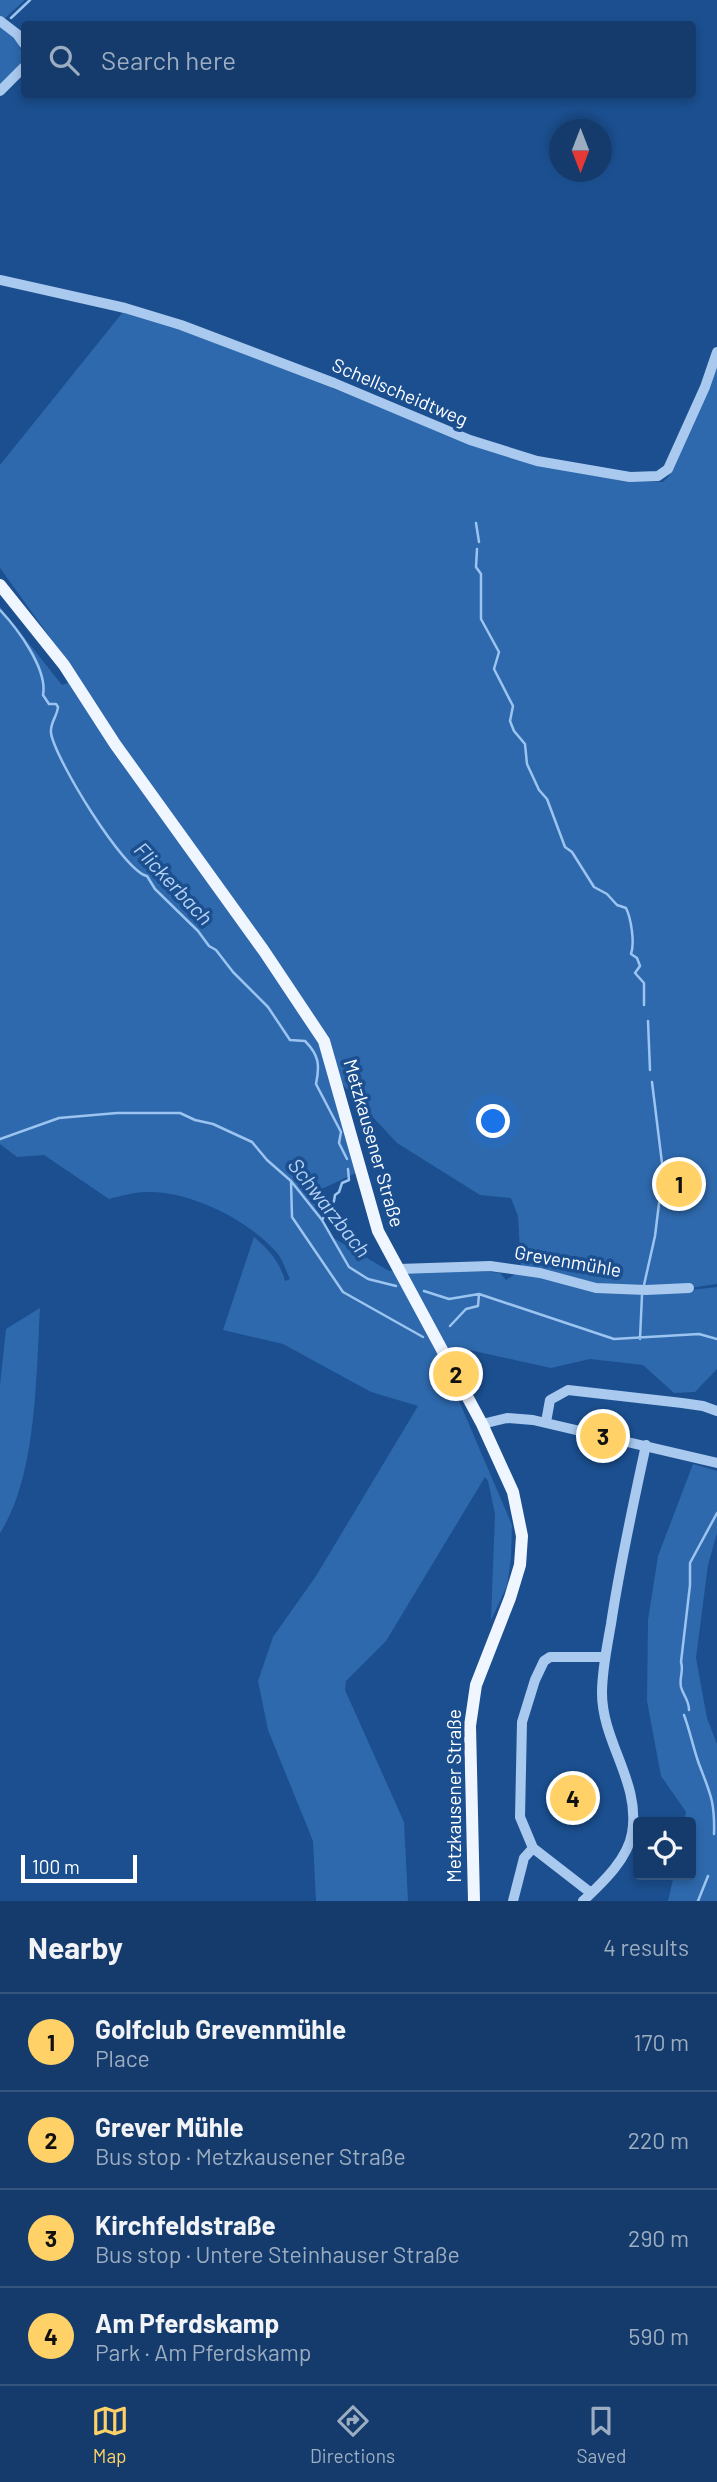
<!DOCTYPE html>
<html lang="en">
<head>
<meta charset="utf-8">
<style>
	:root { --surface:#143b6b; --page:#1d4271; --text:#f1f3f6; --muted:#9dadc1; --line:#33557e; --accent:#ffd166 }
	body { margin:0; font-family:Barlow,sans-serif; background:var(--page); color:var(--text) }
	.controls { position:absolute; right:21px; bottom:21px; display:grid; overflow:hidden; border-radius:7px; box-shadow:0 4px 10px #0003 }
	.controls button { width:63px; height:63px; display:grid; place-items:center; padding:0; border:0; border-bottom:2px solid var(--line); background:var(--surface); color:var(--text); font:35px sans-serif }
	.compass { position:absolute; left:549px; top:119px; width:63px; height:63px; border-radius:50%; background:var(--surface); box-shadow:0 4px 10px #0003; rotate:180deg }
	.scale { position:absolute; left:21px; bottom:18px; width:116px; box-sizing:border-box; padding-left:7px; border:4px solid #fff; border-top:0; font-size:19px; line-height:24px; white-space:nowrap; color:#fff; -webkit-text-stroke:5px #1b4f8f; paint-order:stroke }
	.you { position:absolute; left:494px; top:1122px; width:24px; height:24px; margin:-18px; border:5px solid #fff; border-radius:50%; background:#1a73e8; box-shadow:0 0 0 10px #1a73e833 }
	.badge { display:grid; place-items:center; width:46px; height:46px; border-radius:50%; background:var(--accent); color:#111; font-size:23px; font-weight:700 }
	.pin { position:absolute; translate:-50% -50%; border:4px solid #fff; box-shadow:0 2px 7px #0006 }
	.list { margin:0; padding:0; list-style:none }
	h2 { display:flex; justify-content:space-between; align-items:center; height:91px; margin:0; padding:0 28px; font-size:30px }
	h2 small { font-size:23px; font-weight:400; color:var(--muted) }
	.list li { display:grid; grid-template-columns:46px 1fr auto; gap:21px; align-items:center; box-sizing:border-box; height:98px; padding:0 28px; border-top:2px solid var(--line) }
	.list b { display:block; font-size:26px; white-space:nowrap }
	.list p { margin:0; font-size:23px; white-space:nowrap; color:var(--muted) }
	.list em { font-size:23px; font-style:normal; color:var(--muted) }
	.icon { flex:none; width:38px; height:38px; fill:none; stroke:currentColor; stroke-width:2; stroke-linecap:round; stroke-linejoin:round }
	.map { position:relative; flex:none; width:717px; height:1901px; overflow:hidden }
	.search { position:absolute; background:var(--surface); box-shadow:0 4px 10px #0003; left:21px; right:21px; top:21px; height:77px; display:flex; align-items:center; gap:18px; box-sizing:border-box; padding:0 24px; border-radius:7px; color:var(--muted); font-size:26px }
	.sheet { height:483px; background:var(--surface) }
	nav { display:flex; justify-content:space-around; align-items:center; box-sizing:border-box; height:98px; border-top:2px solid var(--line); background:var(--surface); font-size:19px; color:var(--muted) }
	nav a { display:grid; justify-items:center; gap:4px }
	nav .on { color:var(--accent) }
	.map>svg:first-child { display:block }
	.green { fill:#2e69ad; fill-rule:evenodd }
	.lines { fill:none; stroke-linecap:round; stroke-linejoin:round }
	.stream { stroke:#9cc4f0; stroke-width:2.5 }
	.minor { stroke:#a9c9ee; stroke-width:10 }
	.major { stroke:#f0f6ff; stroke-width:12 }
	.labels { text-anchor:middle; stroke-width:7; stroke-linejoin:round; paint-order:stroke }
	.street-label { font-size:19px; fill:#fff; stroke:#1b4f8f }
	.water-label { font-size:21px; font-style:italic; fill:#b5d3f5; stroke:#1b4f8f }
</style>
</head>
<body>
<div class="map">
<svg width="717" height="1901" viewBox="0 0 717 1901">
	<rect width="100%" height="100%" fill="#1b4f8f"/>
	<path class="green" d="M0,0H25L3,20L16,39L24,57L11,78L0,87Z
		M123,312L180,328L494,452L641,481L663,482L669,476L717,366V1284L675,1290L674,1292L717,1287V1369L695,1392L674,1393L643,1365L590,1359L551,1368L465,1349L453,1387L512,1525L511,1558L507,1586L491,1620L495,1514L488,1481L485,1477L386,1641L346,1681L345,1690L404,1822L408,1901H316L313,1841L268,1730L258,1681L273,1637L316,1576L418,1406L371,1392L283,1344L223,1330L254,1237C269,1250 280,1262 285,1281L290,1279C286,1271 283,1261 278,1254C249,1220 191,1191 147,1192C134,1192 121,1196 109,1199L44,1155L17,1157L0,1144V607L62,685L80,679L0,568V465ZM330,1071L397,1143L480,1195L511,1198L518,1216L521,1270L506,1280L500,1273L451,1268L429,1271H389L330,1236L311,1194L356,1173Z
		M40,1308C36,1375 37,1476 0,1533V1385L6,1329Z
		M693,1464L717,1471V1533L708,1565L696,1658L707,1718L717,1744V1901H668L674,1875H691V1822H684L686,1812L661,1776L647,1701L648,1620L658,1556Z
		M563,1781H582L583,1817H564Z"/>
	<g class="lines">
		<path class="stream" d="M11,18L30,0
			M476,523L479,542
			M477,549L476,567L481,574V619L499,652L494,669L513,706L510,721L514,731L525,744L527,764L539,790L547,799L565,847L572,852L594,887L607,894L617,905L626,908C631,918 635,943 631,954L637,958L640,966L635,973L644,983V1005
			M0,610C17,628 48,669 43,695L49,704H56L58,707C57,717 50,722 51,733C55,759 124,872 147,876L155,889L198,931L209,946L216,950L233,972L268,1007L290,1040L305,1041C319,1055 320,1065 316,1084L341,1132L339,1143L347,1159
			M648,1021L650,1070
			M0,1139L59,1118L117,1113H180L195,1120L213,1124L252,1142L267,1160L291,1181L322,1220L349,1267L368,1279L396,1286
			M291,1181L292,1217L343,1292L423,1337
			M322,1220L334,1201L335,1195L339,1192L342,1183L349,1180L348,1169
			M644,1285L655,1236L663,1171L652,1082
			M424,1291L449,1299L479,1294L614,1339L699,1334L717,1339
			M450,1326L466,1309L478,1306L479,1294
			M640,1339L642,1295
			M689,1710C689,1700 683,1695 681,1687C679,1677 684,1671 681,1662L690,1585V1563L717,1513
			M684,1715C690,1731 693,1747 699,1764C710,1793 715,1801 714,1834
			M698,1901L708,1876"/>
		<path class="minor" d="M0,21L17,34L24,44
			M0,91L24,67
			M0,280L125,308L181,325L334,383L470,440L537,461L630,477L658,476L668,469L705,387L717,352
			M399,1269L490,1266L540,1273L596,1288L646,1290L689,1288
			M546,1422L550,1400L568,1390L682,1403L703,1406L717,1411
			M482,1424L507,1418L533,1420L717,1463
			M591,1893L533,1848L520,1817L522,1722L535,1680L544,1661L550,1657H605
			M513,1901L524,1858L533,1848
			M583,1901C602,1883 628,1859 632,1833C641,1783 602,1742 602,1693C602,1670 607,1647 611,1624C620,1564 633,1505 646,1445"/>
		<path class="major" d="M0,585L64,665L115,744L264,951L324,1041L378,1231L482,1424L513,1492L522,1536L520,1565L510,1598L476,1685L470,1726L474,1901"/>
	</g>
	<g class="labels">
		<g class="street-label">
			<text transform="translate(400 392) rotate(23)" y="7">Schellscheidtweg</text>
			<text transform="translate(374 1143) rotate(74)" y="7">Metzkausener Straße</text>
			<text transform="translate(568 1261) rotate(10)" y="7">Grevenmühle</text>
			<text transform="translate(454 1796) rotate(-90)" y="7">Metzkausener Straße</text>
		</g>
		<g class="water-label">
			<text transform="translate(173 884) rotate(47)" y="7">Flickerbach</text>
			<text transform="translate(329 1208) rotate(52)" y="7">Schwarzbach</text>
		</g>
	</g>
</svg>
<div class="controls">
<button><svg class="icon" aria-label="locate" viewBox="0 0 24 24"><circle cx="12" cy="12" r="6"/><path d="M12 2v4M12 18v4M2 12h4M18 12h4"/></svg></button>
</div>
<svg class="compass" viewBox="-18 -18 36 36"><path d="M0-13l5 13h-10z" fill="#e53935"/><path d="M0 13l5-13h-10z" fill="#9dadc1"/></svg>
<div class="scale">100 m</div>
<div class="you"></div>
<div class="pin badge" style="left:679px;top:1184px">1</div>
<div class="pin badge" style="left:456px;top:1374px">2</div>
<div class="pin badge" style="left:603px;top:1436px">3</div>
<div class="pin badge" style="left:573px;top:1798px">4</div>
<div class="search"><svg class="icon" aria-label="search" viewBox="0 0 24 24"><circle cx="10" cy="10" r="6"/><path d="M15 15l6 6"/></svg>Search here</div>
</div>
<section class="sheet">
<h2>Nearby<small>4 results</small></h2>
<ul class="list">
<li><span class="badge">1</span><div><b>Golfclub Grevenmühle</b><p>Place</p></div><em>170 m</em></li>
<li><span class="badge">2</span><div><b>Grever Mühle</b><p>Bus stop · Metzkausener Straße</p></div><em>220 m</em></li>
<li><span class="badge">3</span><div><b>Kirchfeldstraße</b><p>Bus stop · Untere Steinhauser Straße</p></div><em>290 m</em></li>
<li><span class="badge">4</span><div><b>Am Pferdskamp</b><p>Park · Am Pferdskamp</p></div><em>590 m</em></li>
</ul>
</section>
<nav>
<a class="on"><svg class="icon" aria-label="map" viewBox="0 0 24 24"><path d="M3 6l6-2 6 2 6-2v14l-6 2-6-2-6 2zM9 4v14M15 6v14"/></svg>Map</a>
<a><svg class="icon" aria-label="directions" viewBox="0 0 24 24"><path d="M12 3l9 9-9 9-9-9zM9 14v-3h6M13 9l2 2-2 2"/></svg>Directions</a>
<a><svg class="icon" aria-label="saved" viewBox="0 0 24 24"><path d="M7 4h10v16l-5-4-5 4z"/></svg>Saved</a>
</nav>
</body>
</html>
